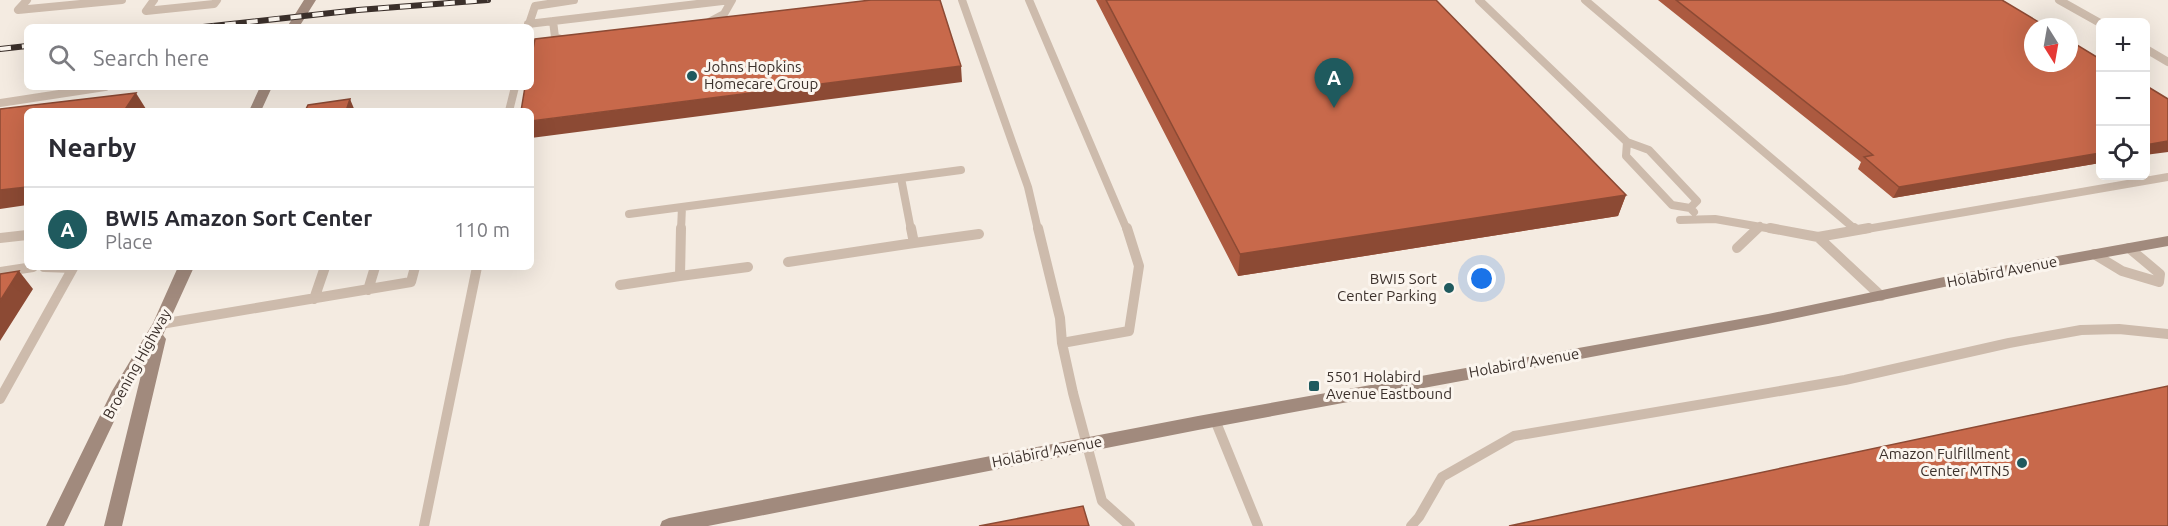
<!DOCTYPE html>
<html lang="en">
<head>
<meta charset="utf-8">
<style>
	:root { --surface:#fff; --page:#f2f2f3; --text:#2b2b33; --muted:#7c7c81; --line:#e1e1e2; --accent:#1f5a5e }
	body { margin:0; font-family:Ubuntu,sans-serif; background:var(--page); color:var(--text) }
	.controls { position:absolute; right:18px; top:18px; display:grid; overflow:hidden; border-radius:9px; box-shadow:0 6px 24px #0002 }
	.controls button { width:54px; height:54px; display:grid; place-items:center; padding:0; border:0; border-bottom:2px solid var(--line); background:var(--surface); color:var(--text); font:30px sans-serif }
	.compass { position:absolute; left:2024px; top:18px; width:54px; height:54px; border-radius:50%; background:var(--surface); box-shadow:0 6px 24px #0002; rotate:169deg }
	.you { position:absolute; left:1482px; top:279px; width:21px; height:21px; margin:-15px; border:4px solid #fff; border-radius:50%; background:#1a73e8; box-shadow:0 0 0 9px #1a73e833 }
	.badge { display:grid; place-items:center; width:39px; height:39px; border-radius:50%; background:var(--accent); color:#fff; font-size:20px; font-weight:700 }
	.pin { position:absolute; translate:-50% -50px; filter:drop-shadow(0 2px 3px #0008) }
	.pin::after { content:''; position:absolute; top:32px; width:21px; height:18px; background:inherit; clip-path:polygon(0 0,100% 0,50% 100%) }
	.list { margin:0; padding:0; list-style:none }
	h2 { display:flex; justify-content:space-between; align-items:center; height:78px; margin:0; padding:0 24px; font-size:26px }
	h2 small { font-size:20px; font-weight:400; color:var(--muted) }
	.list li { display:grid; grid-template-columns:39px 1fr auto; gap:18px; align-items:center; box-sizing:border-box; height:84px; padding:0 24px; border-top:2px solid var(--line) }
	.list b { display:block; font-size:22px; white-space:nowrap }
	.list p { margin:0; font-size:20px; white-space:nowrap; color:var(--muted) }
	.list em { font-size:20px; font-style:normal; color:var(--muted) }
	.icon { flex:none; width:33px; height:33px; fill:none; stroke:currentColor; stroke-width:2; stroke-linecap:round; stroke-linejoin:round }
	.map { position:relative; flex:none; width:2168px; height:526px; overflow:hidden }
	.search { position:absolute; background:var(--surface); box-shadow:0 6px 24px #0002; left:24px; top:24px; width:510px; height:66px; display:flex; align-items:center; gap:15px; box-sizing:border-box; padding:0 21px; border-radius:9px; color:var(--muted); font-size:22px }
	.panel { position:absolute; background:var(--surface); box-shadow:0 6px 24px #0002; left:24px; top:108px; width:510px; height:162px; border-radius:9px }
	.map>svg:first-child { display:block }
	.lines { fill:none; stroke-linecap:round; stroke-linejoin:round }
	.service-far1 { stroke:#cdbbac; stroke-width:8 }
	.service { stroke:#cdbbac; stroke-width:10 }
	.secondary { fill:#a18a7d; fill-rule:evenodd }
	.rail-casing { stroke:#3b302b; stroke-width:6 }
	.rail { stroke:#fbf5ee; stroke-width:4; stroke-dasharray:11; stroke-linecap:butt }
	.wall { fill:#ac5a40 }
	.shaded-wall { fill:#8c4a34 }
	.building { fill:#c8694b; stroke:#8c4a34; stroke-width:1.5 }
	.poi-dot { fill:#1f5a5e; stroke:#fbf5ee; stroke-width:2 }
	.labels { text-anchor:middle; stroke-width:6; stroke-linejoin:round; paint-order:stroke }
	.poi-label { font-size:15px; fill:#3b302b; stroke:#fbf5ee; text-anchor:start }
	.street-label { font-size:15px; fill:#3b302b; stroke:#fbf5ee }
</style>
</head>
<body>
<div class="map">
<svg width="2168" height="526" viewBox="0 0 2168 526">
	<rect width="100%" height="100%" fill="#f4ebe1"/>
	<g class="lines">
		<path class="service-far1" d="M27,0L18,10L122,0
			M154,0L146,11L214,4L217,0
			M962,0L1028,187L1038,230
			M1029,0L1127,230
			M1479,0L1627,142L1649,150L1697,201L1690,208
			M1585,0L1856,230
			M2059,0L2100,23
			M553,21L555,37L564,40
			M709,22L724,14L732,0
			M528,24L731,0
			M528,27L535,6L574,0
			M2146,49L2168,62
			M0,103L105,87
			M509,111L515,87
			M1627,142L1626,156L1672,205L1690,208L1694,212
			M901,178L961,170
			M629,214L901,178L911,230
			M1680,220L1715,219L1778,230
			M681,230L682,207
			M1756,230L1760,226
			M1861,230L2168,177"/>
		<path class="service" d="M681,228L680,276L748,267
			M1038,228L1060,318L1062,343L1073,393L1102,501L1130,526
			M1770,228L1818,237
			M1854,228L1856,230
			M1869,228L1818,237L1881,296
			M0,238L27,235
			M914,243L979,234
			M1737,248L1758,228
			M2094,254L2122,271L2159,282L2160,274L2129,248
			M788,262L914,243L911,228
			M0,272L33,267
			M620,285L680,276
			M368,290L375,267
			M314,299L325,267
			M161,324L411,282L415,267
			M1062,343L1129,331L1139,266L1127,228
			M0,399L73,268L44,267
			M1215,420L1258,526
			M424,526L477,267
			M1411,526L1419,517L1442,477L1514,436L1845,380L2009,343L2081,330L2119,329L2168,334"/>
		<path class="secondary" d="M304,0H316L299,27H287Z
			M260,87H272L261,111H249Z
			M2168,236V246L1963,283L1768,324L1198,430L708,526H660L662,521L669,518L1198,416L1768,314L1963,273Z
			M178,267H194L163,335L166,339L122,526H104L143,367L128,392L64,526H46L112,391L153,323Z"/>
		<g class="rail-casing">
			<path id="rail" d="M203,27L358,10L488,0
				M0,49L27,46"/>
		</g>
		<use href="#rail" class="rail"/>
	</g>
	<path class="wall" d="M1096,0H1436L1626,195L1618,216L1238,276Z
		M1658,0H2002L2100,59V163L1893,198L1858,169L1861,162Z"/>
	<path class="shaded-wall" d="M961,66L962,82L531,138V121Z
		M136,93L146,109L145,111H124Z
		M350,99L355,111H346Z
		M2168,141V152L2145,155V145Z
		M2100,153V163L1893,198L1899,187Z
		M27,187V205L0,209V190Z
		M1626,195L1618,216L1238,276L1240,254Z
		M19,271L33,289L0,341V301Z"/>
	<path class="building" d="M871,0H940L961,66L531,121V111H521L525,87H531V59L535,39Z
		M1106,0H1436L1626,195L1240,254Z
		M1676,0H2002L2047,27H2033V63H2069V40L2100,59V153L1899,187L1864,157L1873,155Z
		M2145,85L2168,99V141L2145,145Z
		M136,93L124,111H27V187L0,190V109Z
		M350,99L346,111H305L308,105Z
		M19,271L0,301V274Z
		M2168,386V526H1509Z
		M1083,506L1089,526H979Z"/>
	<g class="poi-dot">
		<circle cx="692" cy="76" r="6"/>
		<circle cx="1449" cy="288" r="6"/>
		<rect x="1308" y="380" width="12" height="12" rx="3"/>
		<circle cx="2022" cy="463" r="6"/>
	</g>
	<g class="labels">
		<g class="poi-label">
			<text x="704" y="72">Johns Hopkins<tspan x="704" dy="17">Homecare Group</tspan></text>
			<text x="1437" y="284" text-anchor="end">BWI5 Sort<tspan x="1437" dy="17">Center Parking</tspan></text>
			<text x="1326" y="382">5501 Holabird<tspan x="1326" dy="17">Avenue Eastbound</tspan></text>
			<text x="2010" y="459" text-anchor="end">Amazon Fulfillment<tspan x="2010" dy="17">Center MTN5</tspan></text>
		</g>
		<g class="street-label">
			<text transform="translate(2002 272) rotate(-11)" y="5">Holabird Avenue</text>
			<text transform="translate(1524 363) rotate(-10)" y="5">Holabird Avenue</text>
			<text transform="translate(137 364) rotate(-61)" y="5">Broening Highway</text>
			<text transform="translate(1047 452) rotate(-11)" y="5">Holabird Avenue</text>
		</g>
	</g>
</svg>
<div class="controls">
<button>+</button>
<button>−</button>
<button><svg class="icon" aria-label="locate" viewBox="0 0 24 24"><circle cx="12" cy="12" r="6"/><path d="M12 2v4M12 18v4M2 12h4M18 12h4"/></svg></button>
</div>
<svg class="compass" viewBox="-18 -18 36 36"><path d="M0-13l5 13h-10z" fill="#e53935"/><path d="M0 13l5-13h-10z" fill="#7c7c81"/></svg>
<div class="you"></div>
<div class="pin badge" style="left:1334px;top:108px">A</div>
<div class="search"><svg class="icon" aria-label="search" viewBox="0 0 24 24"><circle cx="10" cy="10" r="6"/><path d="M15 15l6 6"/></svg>Search here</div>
<section class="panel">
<h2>Nearby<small></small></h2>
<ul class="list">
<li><span class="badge">A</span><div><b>BWI5 Amazon Sort Center</b><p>Place</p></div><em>110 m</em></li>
</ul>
</section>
</div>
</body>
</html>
